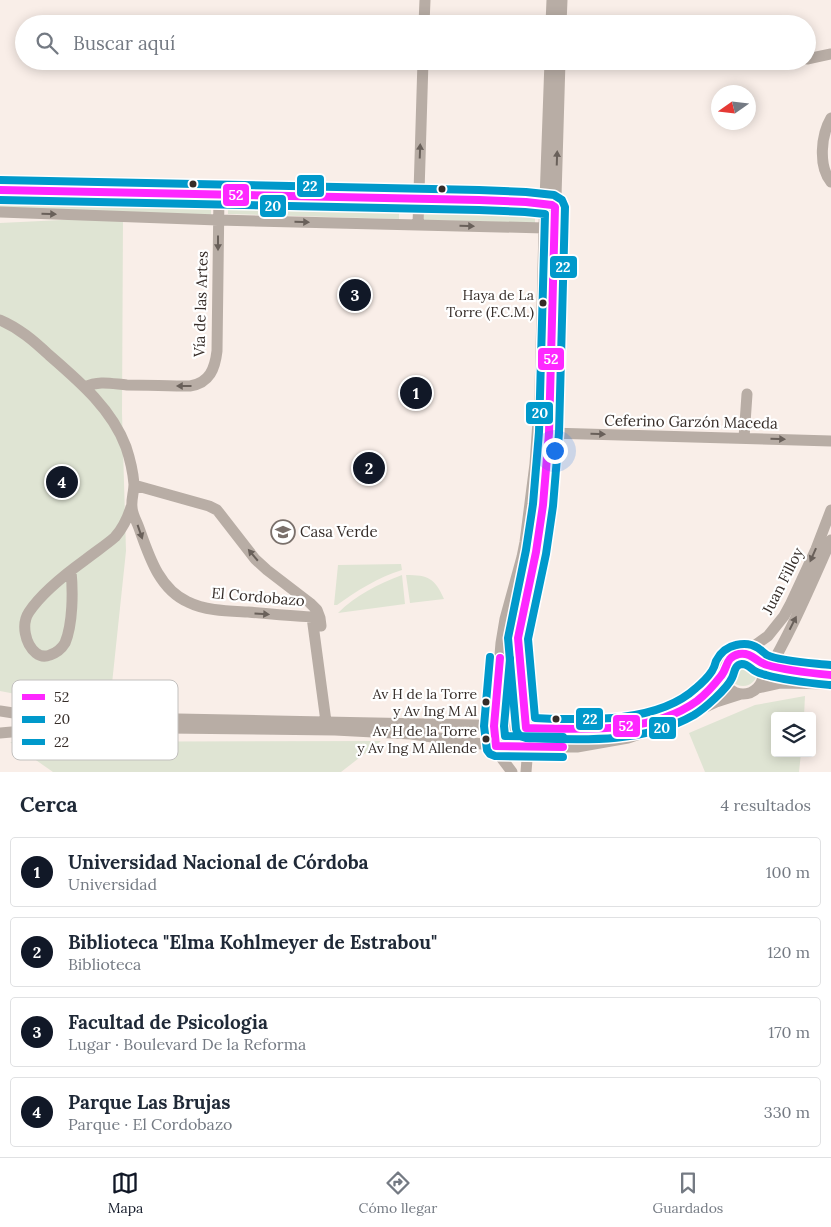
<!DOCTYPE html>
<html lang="es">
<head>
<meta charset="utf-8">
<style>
	:root { --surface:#fff; --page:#f6f6f7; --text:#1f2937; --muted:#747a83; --line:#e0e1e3; --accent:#111827 }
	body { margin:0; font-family:Lora,serif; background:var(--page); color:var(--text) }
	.controls { position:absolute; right:15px; bottom:15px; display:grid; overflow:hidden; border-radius:5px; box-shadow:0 2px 12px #0003 }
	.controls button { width:45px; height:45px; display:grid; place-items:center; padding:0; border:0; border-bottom:1px solid var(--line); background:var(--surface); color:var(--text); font:25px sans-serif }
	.compass { position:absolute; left:711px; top:85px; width:45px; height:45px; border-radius:50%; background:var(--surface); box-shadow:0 2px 12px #0003; rotate:256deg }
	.you { position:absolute; left:554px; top:450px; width:18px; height:18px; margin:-12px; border:4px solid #fff; border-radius:50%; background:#1a73e8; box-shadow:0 0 0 8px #1a73e833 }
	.badge { display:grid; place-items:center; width:32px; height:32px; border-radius:50%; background:var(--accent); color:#fff; font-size:16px; font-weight:700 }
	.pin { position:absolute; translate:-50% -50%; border:2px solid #fff; box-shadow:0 1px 5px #0006 }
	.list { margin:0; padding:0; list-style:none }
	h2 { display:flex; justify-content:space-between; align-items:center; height:65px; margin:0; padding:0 20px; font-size:21px }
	h2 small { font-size:16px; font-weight:400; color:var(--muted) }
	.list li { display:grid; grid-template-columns:32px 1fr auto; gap:15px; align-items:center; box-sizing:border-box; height:70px; margin:0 10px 10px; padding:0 10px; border:1px solid var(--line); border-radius:5px }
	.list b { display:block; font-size:19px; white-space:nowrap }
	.list p { margin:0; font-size:16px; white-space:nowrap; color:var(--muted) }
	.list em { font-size:16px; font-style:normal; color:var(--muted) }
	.icon { flex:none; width:28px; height:28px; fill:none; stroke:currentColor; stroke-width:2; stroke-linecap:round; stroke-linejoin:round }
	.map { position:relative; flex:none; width:831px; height:772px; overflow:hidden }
	.search { position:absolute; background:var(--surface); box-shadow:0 2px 12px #0003; left:15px; right:15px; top:15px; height:55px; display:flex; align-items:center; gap:12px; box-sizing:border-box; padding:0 18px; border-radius:28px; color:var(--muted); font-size:19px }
	.sheet { height:385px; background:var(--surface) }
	nav { display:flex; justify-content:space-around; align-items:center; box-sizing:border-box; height:70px; border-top:1px solid var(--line); background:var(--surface); font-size:14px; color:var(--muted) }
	nav a { display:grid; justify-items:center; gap:2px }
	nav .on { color:var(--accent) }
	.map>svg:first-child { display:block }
	.green { fill:#dfe4d3 }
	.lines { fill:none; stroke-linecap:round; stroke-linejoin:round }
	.minor { stroke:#b8ada5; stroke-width:11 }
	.bus-1-casing { stroke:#fff; stroke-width:11 }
	.bus-2-casing { stroke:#fff; stroke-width:11 }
	.bus-3-casing { stroke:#fff; stroke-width:11 }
	.bus-1 { stroke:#fe27ff; stroke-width:8 }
	.bus-2 { stroke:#0099cb; stroke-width:8 }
	.bus-3 { stroke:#0099cb; stroke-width:8 }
	.oneway { fill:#69605a }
	.bus-dot { fill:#352c28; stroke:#fff; stroke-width:2 }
	.labels { text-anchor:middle; stroke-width:4.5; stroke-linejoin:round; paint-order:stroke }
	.bus-label { font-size:14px; fill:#352c28; stroke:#fff; text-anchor:end }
	.street-label { font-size:15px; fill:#352c28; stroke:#fff }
	.poi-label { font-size:15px; fill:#352c28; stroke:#fff; text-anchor:start }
	.key { fill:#fff; stroke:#c2c0be; stroke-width:1 }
	.key-label { font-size:14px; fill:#352c28 }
	.line-badge { stroke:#fff; stroke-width:2 }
	.badge-label { font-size:14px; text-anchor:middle; font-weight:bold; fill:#fff }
</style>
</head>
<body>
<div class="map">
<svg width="831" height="772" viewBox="0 0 831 772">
	<rect width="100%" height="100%" fill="#f9eee8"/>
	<path class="green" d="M0,196L211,202V215L0,209Z
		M228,201L399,206V219L228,214Z
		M423,206L535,210V223L423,220Z
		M123,217L122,413L126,551L109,712L0,691V223Z
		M401,564L402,570C378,577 357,591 337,605H334L338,565Z
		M402,575L405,604L338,613C356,595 378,584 402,575Z
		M406,575C428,575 435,578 444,599L410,603Z
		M729 672a14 14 0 1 1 28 0a14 14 0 1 1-28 0Z
		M805,696L804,716H775V753H801L799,772H705L689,733L755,705Z
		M381,741L341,772H53L10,742Z"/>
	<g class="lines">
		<path class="minor" d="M424,24L425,0
			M551,24L552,0
			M561,24L562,0
			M807,59L831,54
			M831,118C821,135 818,166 831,182
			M0,190L479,200L526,202L552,205
			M0,212L218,220L544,228L550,227
			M418,225L423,61
			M0,320C19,328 34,341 49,355C79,381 112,409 126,447C130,459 133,472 134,484C134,492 131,500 132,507C132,514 137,522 139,528C149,556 159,589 188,602C206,611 228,611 248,612C269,614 291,616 312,617L327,729
			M85,387C99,380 113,384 127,385C148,385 169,386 190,386C210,383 215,368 217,351L219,194
			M549,433L831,441
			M744,438L747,394
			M134,485L209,506L217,510L255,559L267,570L310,603L317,610L320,618L321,626
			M71,571C73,591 73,624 65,643C62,648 56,653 50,655C45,657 41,657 36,653C25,644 21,624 29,612C41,594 67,573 85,560C95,552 106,545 115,537C123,528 128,517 131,507
			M723 674a20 20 0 1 1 40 0a20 20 0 1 1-40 0Z
			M743,654L768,636L784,616L790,605L816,549L831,510
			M764,664L792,671L831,675
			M763,679C790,635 810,587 831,540
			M758,688L781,683L831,684
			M0,711L20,714L75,717C208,719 342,723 475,725C531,726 594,736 648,722C666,718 686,710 700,699C708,691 716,682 723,674
			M0,733L57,728L76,727L335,730L411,734L496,746L528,747H577L628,738L669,724L716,702L741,694
			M512,772L500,756L496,746L494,726L501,643L505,619L522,557L525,542L535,464L540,393L544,228L550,61
			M526,772L528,747L518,638L536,552L543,505L549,433L560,61"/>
		<g class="bus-1-casing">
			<path id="bus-1" d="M0,190L479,200L526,202L552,205L555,207L549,433L543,505L536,552L518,638L526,728C581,729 650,735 697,701C706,694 714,685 721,676C728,668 725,657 739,654C752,652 756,662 767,665C788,671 810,673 831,675
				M500,658L494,726L496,746L563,747"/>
		</g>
		<g class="bus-2-casing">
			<path id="bus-2" d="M0,200L479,210L525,212L545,214L539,432L533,504L526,550L508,638L516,729C517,734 520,737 526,738C582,740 643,744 694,715C704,709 727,689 732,678C735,672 734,665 742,664C748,664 751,669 755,671C758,673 762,674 766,675C787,681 809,683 830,685
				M490,657L484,726L487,750L490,754L495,756L563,757"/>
		</g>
		<g class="bus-3-casing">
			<path id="bus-3" d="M0,180L479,190L526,192L554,195L562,200L565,207L559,433L553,506L546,554L528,639L535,718C585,720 657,724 696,688C702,683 708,677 712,671C714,668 715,665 716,661C720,653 727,647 736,645C744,643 752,644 758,648C761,650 764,653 767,655C782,662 814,663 831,665
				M510,659L504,726L505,736L563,737"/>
		</g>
		<use href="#bus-1" class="bus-1"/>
		<use href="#bus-2" class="bus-2"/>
		<use href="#bus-3" class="bus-3"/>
	</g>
	<defs><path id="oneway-solid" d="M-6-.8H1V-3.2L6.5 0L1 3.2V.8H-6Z" transform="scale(1.25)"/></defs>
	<g class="oneway">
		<use href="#oneway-solid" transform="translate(420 151) rotate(-88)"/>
		<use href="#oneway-solid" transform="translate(557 158) rotate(-88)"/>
		<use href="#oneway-solid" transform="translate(49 214) rotate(2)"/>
		<use href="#oneway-solid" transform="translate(302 222) rotate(1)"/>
		<use href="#oneway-solid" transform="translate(467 226) rotate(1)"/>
		<use href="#oneway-solid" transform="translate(218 243) rotate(90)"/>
		<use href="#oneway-solid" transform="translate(184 386) rotate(180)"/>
		<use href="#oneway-solid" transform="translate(598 434) rotate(1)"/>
		<use href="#oneway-solid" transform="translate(778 439) rotate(2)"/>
		<use href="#oneway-solid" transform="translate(140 532) rotate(71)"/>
		<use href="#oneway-solid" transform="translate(253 555) rotate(-130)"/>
		<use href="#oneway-solid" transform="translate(813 555) rotate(114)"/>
		<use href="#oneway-solid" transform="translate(262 614) rotate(4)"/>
		<use href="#oneway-solid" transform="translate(793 623) rotate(-63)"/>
	</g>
	<defs>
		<g id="university-ring" transform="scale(1.25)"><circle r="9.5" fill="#fff" stroke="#7a706b" stroke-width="1.5"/><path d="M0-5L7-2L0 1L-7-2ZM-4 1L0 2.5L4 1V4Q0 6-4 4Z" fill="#7a706b"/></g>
	</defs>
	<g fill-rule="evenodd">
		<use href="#university-ring" x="283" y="532"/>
	</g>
	<g class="bus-dot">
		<circle cx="193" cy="184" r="4.5"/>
		<circle cx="442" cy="189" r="4.5"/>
		<circle cx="543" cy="303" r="4.5"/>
		<circle cx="486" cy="702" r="4.5"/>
		<circle cx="556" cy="719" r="4.5"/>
		<circle cx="486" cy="739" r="4.5"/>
	</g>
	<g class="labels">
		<g class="bus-label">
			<text x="534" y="300">Haya de La<tspan x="534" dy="17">Torre (F.C.M.)</tspan></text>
			<text x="477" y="699">Av H de la Torre<tspan x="477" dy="17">y Av Ing M Al</tspan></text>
			<text x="477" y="736">Av H de la Torre<tspan x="477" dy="17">y Av Ing M Allende</tspan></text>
		</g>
		<g class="street-label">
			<text transform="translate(201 304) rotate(-88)" y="5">Vía de las Artes</text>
			<text transform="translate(691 422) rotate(1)" y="5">Ceferino Garzón Maceda</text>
			<text transform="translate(783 581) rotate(-63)" y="5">Juan Filloy</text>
			<text transform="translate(258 597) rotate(5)" y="5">El Cordobazo</text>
		</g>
		<g class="poi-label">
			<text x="300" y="537">Casa Verde</text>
		</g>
	</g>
	<rect x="12" y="680" width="166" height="80" rx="8" class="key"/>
	<rect x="22" y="694" width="23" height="6" fill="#fe27ff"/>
	<rect x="22" y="716" width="23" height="7" fill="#0099cb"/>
	<rect x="22" y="739" width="23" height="6" fill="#0099cb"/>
	<g class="key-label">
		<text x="54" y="702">52</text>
		<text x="54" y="724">20</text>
		<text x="54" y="747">22</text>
	</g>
	<g class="line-badge">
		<rect x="296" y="174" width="29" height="24" rx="5" fill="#0099cb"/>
		<rect x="222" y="183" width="28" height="24" rx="5" fill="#fe27ff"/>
		<rect x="259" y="194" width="28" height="24" rx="5" fill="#0099cb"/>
		<rect x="549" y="255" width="29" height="24" rx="5" fill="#0099cb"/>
		<rect x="537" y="347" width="28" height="24" rx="5" fill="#fe27ff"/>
		<rect x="525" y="401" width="29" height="24" rx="5" fill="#0099cb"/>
		<rect x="575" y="707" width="29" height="24" rx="5" fill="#0099cb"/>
		<rect x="612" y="714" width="29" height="24" rx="5" fill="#fe27ff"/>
		<rect x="648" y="716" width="29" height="24" rx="5" fill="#0099cb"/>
	</g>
	<g class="badge-label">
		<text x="310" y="191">22</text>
		<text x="236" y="200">52</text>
		<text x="273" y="211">20</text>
		<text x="563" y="272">22</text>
		<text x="551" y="364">52</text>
		<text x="540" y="418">20</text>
		<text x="590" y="724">22</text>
		<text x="626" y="731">52</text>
		<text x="662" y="733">20</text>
	</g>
</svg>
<div class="controls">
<button><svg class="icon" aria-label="layers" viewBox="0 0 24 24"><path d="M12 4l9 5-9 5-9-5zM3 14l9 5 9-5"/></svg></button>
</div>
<svg class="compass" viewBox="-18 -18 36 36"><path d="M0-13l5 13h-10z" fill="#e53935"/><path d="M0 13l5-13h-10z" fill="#747a83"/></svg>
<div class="you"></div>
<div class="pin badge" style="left:416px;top:393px">1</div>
<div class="pin badge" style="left:369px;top:468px">2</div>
<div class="pin badge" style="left:355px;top:295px">3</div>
<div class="pin badge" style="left:62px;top:482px">4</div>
<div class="search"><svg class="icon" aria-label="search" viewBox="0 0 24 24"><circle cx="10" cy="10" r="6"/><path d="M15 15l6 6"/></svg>Buscar aquí</div>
</div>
<section class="sheet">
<h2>Cerca<small>4 resultados</small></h2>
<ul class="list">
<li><span class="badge">1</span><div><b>Universidad Nacional de Córdoba</b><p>Universidad</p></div><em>100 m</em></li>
<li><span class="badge">2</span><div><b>Biblioteca &quot;Elma Kohlmeyer de Estrabou&quot;</b><p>Biblioteca</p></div><em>120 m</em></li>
<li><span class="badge">3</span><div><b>Facultad de Psicologia</b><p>Lugar · Boulevard De la Reforma</p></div><em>170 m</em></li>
<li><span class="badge">4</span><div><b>Parque Las Brujas</b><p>Parque · El Cordobazo</p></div><em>330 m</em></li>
</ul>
</section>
<nav>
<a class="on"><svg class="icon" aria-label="map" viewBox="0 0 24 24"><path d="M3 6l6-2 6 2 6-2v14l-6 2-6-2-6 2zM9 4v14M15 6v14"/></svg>Mapa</a>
<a><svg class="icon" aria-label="directions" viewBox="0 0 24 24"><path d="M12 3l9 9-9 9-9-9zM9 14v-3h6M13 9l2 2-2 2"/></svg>Cómo llegar</a>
<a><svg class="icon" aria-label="saved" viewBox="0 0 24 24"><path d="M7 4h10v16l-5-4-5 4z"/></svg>Guardados</a>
</nav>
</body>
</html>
